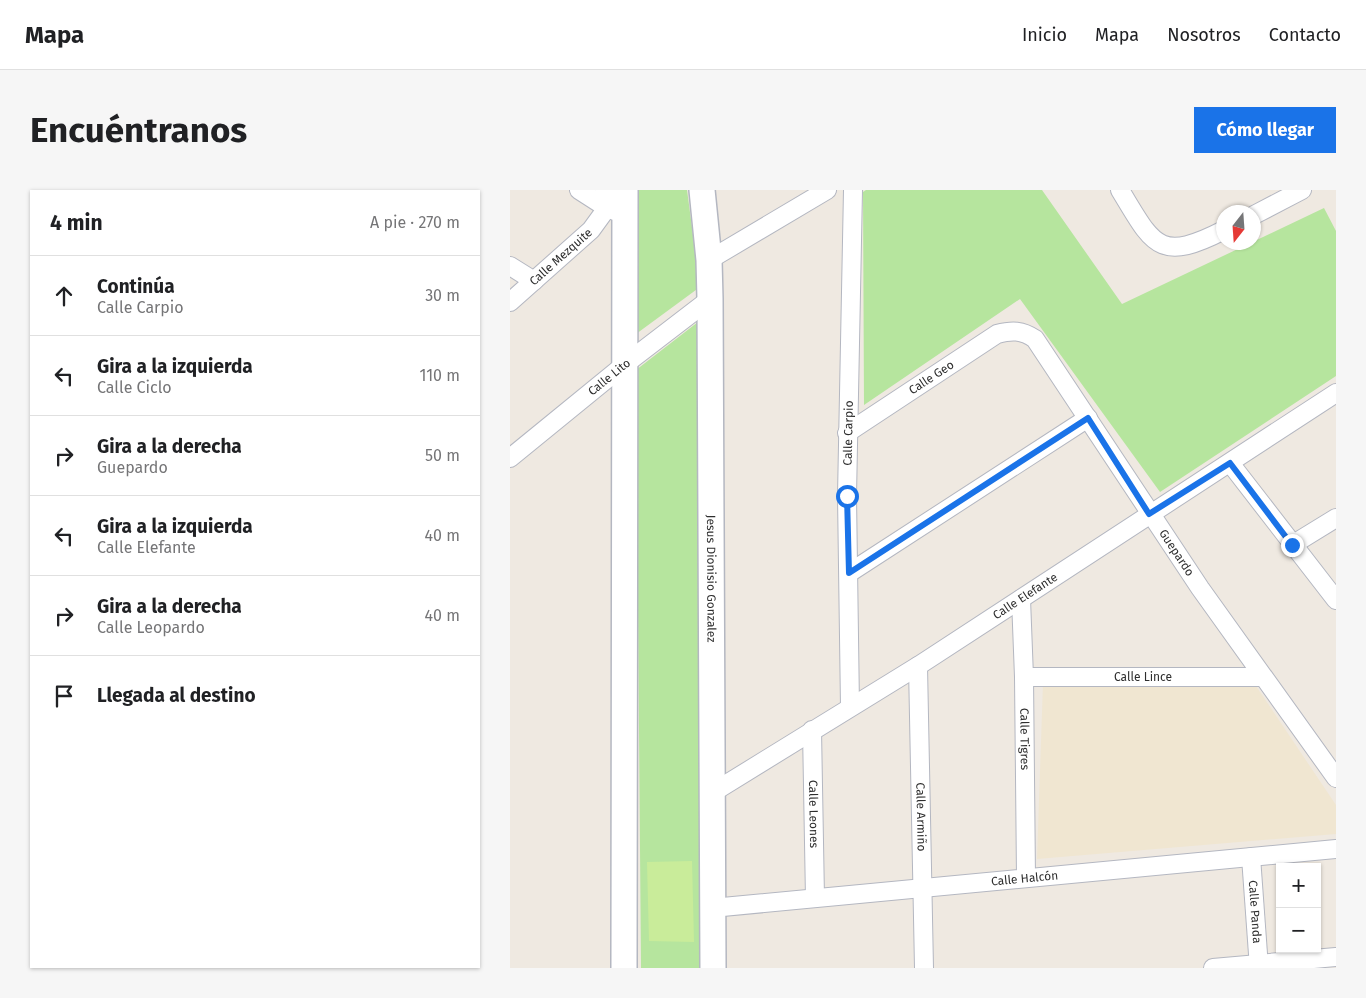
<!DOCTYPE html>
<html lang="es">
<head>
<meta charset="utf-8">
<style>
	:root { --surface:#fff; --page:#f6f6f6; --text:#202124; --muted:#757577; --line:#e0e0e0; --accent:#1a73e8 }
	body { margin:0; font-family:"Fira Sans",sans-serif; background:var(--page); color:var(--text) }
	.controls { position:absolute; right:15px; bottom:15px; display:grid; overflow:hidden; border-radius:0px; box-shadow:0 1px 4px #0004 }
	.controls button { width:45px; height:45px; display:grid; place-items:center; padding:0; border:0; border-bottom:1px solid var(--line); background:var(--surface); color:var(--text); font:25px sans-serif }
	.compass { position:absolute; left:706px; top:15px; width:45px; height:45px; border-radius:50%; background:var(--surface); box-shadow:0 1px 4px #0004; rotate:197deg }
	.stop { position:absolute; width:15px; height:15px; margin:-11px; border:4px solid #1a73e8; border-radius:50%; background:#fff }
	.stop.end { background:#1a73e8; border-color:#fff; box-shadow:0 1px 5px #0008 }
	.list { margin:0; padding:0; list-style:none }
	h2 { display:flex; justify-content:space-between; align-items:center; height:65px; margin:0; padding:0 20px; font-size:21px }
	h2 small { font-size:16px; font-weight:400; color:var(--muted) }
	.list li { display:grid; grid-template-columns:32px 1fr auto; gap:15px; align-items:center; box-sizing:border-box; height:80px; padding:0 20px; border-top:1px solid var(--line) }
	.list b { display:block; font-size:19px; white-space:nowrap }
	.list p { margin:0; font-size:16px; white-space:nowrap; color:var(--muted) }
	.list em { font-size:16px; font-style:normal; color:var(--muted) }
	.icon { flex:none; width:28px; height:28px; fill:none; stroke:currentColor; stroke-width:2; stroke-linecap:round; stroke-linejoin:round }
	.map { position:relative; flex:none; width:826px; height:778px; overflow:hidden; border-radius:0px }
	header { display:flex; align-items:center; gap:30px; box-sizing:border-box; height:70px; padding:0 25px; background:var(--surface); border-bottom:1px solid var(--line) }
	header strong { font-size:24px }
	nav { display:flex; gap:28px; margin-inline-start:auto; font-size:18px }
	.intro { display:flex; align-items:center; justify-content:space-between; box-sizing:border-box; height:120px; padding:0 30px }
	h1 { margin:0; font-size:35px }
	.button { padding:12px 22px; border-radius:0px; background:var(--accent); color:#fff; font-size:18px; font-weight:700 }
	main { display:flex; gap:30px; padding:0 30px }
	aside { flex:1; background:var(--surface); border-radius:0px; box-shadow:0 1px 4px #0004 }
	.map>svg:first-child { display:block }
	.education { fill:#f0e6d1 }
	.green { fill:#b6e59e }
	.pitch { fill:#c9ec9a }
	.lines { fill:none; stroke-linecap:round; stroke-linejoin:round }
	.street-casing { stroke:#b4b7c1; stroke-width:20 }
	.secondary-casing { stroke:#b4b7c1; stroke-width:28 }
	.street { stroke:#fff; stroke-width:18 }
	.secondary { stroke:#fff; stroke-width:25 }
	.route { stroke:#1a73e8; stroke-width:6 }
	.labels { text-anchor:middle; stroke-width:4; stroke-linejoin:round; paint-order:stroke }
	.street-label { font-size:12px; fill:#2e2e2e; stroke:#fff }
</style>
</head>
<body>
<header>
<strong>Mapa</strong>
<nav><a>Inicio</a><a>Mapa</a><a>Nosotros</a><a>Contacto</a></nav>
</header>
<div class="intro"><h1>Encuéntranos</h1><a class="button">Cómo llegar</a></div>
<main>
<aside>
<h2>4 min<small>A pie · 270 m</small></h2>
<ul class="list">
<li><svg class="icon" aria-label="ahead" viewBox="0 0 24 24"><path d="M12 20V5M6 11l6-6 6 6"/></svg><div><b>Continúa</b><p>Calle Carpio</p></div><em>30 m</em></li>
<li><svg class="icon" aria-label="left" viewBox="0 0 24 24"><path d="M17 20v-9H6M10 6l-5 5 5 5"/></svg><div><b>Gira a la izquierda</b><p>Calle Ciclo</p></div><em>110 m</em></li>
<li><svg class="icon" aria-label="right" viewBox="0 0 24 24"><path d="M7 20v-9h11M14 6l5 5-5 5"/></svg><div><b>Gira a la derecha</b><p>Guepardo</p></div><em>50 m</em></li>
<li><svg class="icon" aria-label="left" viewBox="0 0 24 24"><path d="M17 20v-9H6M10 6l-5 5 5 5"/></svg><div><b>Gira a la izquierda</b><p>Calle Elefante</p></div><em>40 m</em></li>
<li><svg class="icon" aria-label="right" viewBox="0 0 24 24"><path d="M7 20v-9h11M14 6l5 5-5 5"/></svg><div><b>Gira a la derecha</b><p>Calle Leopardo</p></div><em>40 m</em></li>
<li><svg class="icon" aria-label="arrive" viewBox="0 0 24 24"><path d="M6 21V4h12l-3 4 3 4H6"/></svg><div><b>Llegada al destino</b></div></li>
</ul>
</aside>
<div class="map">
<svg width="826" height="778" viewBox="0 0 826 778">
	<rect width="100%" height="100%" fill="#efe9e1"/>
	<path class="education" d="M533,493H744L826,615V644L527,669Z"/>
	<path class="green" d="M126,0H177L190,97L126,144Z
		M356,0H532L612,114L814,18L826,41V186L650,302L510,109L354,215L353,2Z
		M188,132L196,778H131L126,180Z"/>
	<path class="pitch" d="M182,671L184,752L139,751L137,672Z"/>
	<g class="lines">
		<g class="street-casing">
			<g id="street">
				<path d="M69,0L97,18L105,21"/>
				<path d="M610,0C643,54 648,74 714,40"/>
				<path d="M744,25L792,0"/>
				<path d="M199,70L317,0"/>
				<path d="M0,76L24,91"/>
				<path id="s1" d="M0,112L81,40L97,18L95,0"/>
				<path id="s2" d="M337,243L487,144C502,140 512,140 525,149L690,398L826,588"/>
				<path id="s3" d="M0,268L114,175L200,109"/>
				<path d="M720,273L826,410"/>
				<path d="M782,355L826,328"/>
				<path d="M339,383L578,228"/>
				<path id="s4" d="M511,409L514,487L516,688"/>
				<path id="s5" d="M408,476L414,778"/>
				<path id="s6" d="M514,487H753"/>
				<path id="s7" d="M340,517L337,306L343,0"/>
				<path id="s8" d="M302,540L305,708"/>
				<path id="s9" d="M202,603L408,476L826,203"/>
				<path id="s10" d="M741,667L749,778"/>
				<path id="s11" d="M202,718L826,659"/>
				<path d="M703,778L826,767"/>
			</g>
		</g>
		<g class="secondary-casing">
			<g id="secondary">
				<path id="s12" d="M192,0L199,70L200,109L203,778"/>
				<path d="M114,778L115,0"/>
			</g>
		</g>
		<use href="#street" class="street"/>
		<use href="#secondary" class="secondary"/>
	</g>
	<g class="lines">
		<path class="route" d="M337,306L339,383L578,228L639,324L720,273L782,355"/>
	</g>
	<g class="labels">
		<g class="street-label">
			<text dy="4" stroke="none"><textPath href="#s1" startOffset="68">Calle Mezquite</textPath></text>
			<text dy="4" stroke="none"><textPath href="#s3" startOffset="128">Calle Lito</textPath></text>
			<text dy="4" stroke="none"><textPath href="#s2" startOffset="101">Calle Geo</textPath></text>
			<text dy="4" stroke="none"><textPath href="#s7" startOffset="274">Calle Carpio</textPath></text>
			<text dy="4" stroke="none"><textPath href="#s2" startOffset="476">Guepardo</textPath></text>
			<text dy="4" stroke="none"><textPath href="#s12" startOffset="389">Jesus Dionisio Gonzalez</textPath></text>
			<text dy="4" stroke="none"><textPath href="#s9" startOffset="370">Calle Elefante</textPath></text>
			<text dy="4" stroke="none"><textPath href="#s6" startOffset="119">Calle Lince</textPath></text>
			<text dy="4" stroke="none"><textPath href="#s4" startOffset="140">Calle Tigres</textPath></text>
			<text dy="4" stroke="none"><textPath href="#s8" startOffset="84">Calle Leones</textPath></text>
			<text dy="4" stroke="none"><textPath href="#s5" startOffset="151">Calle Armiño</textPath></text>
			<text dy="4" stroke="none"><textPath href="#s11" startOffset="314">Calle Halcón</textPath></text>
			<text dy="4" stroke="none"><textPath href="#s10" startOffset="55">Calle Panda</textPath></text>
		</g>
	</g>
</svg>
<div class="controls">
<button>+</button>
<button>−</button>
</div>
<svg class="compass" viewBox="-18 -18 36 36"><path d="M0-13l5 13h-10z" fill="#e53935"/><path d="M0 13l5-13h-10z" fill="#757577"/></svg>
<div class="stop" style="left:337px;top:306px"></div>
<div class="stop end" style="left:782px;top:355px"></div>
</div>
</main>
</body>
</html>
